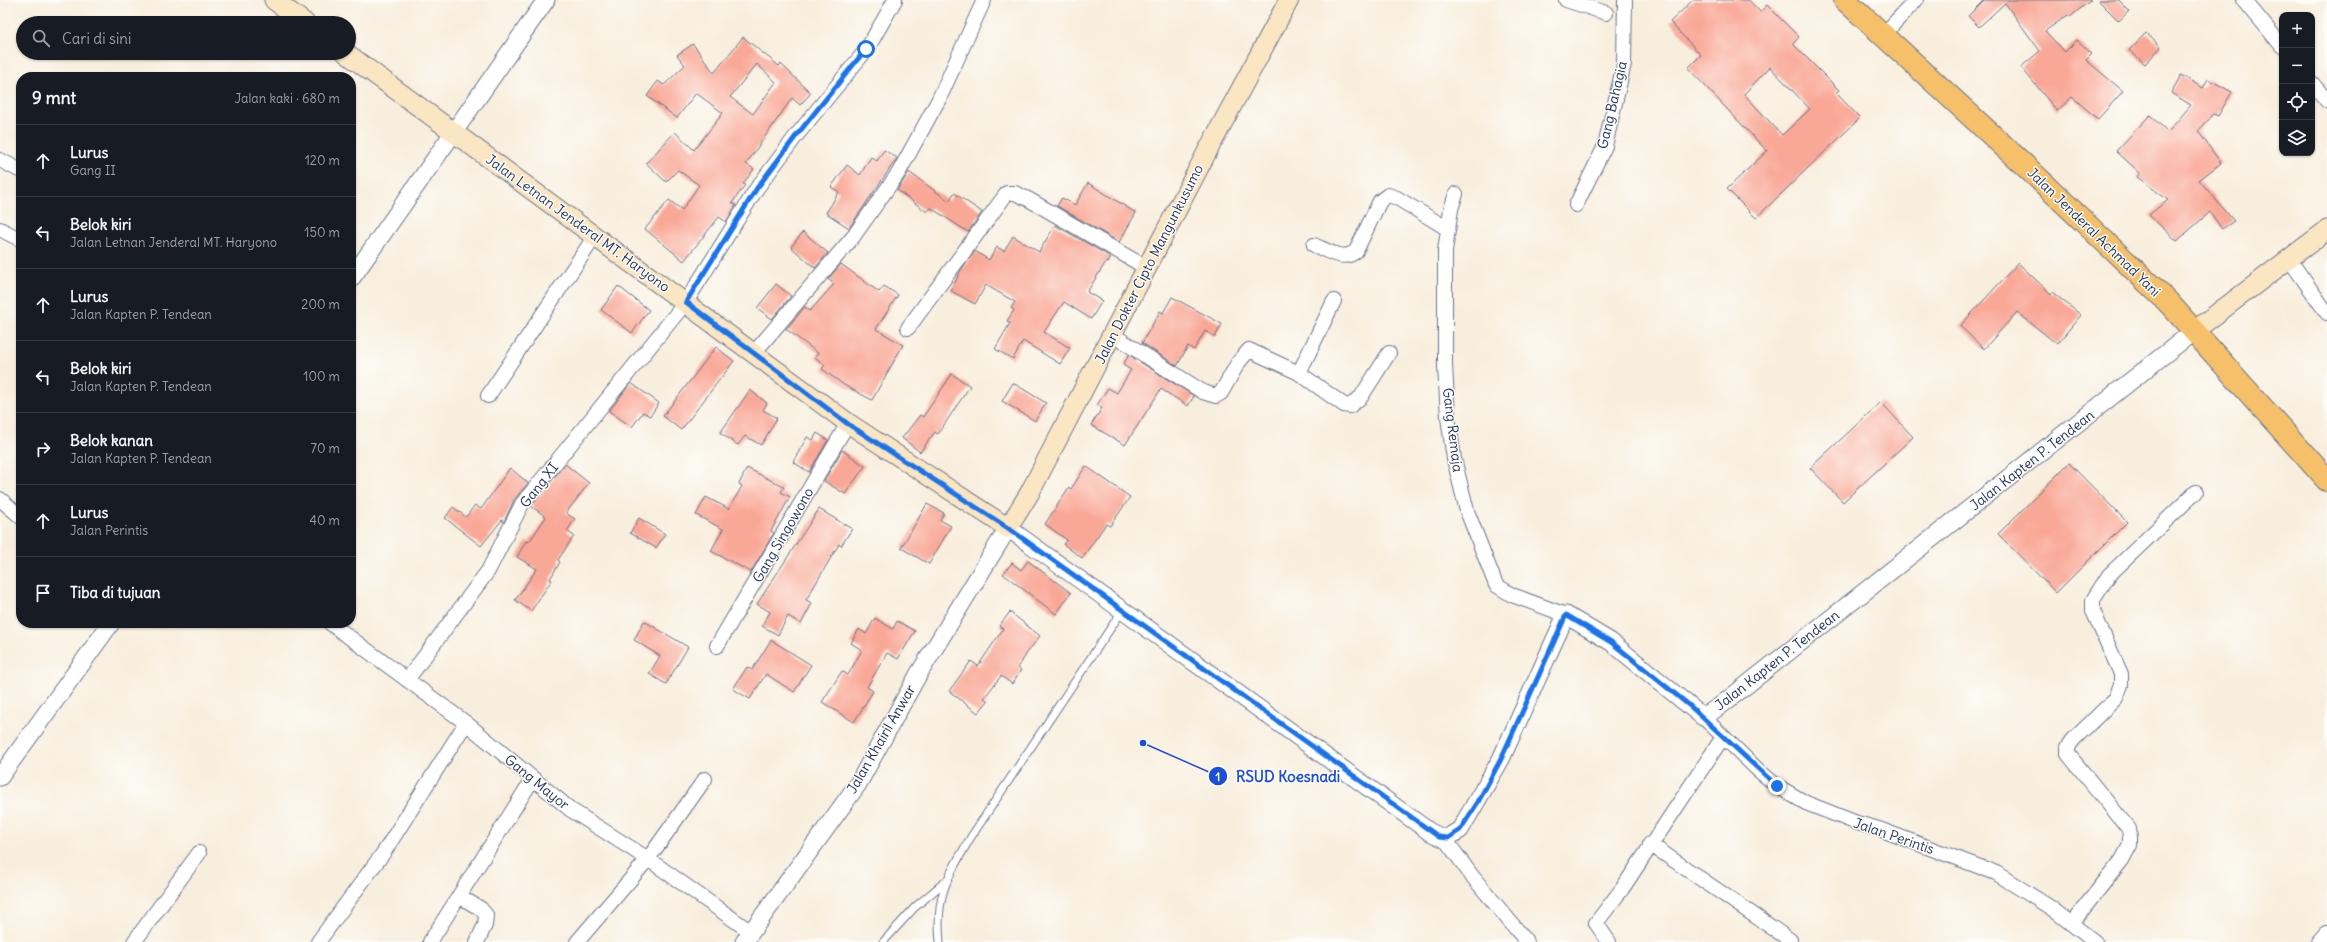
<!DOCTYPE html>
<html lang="id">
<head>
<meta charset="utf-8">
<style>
	:root { --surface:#171b24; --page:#242831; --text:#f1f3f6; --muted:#9ea1a6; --line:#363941 }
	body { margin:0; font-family:Delius,sans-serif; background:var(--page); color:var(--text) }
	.controls { position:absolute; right:12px; top:12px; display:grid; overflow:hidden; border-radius:8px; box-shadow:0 1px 3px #0004 }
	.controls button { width:36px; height:36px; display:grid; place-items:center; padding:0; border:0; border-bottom:1px solid var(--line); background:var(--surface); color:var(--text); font:20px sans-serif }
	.stop { position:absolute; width:12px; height:12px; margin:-9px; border:3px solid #1a73e8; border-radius:50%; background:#fff }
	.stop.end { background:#1a73e8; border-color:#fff; box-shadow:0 1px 4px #0008 }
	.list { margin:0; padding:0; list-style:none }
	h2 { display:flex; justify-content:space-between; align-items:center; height:52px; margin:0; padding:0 16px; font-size:17px }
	h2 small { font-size:13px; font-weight:400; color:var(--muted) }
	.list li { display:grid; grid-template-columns:26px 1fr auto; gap:12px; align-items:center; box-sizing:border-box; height:72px; padding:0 16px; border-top:1px solid var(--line) }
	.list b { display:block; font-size:15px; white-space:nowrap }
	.list p { margin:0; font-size:13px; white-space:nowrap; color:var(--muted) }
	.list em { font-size:13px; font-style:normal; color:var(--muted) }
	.icon { flex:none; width:22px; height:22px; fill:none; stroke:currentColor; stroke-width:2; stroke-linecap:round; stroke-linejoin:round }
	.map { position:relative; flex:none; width:2327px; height:942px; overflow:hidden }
	.search { position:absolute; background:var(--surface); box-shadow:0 1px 3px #0004; left:16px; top:16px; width:340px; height:44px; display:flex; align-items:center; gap:10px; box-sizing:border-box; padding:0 14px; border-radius:22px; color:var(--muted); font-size:15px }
	.panel { position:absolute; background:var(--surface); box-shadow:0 1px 3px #0004; left:16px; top:72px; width:340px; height:556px; border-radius:16px }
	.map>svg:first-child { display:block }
	.building { fill:#f9a796; fill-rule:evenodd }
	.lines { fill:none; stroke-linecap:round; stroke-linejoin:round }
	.service-casing { stroke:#68728a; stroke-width:9 }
	.minor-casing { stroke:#68728a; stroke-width:16 }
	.tertiary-casing { stroke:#68728a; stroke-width:19 }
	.secondary-casing { stroke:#68728a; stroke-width:21 }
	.primary-casing { stroke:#68728a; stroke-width:24 }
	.service { stroke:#fff; stroke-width:7 }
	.minor { stroke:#fff; stroke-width:14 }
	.tertiary { stroke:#fff; stroke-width:17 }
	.secondary { stroke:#fbe6c4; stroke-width:19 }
	.primary { stroke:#f6c06b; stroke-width:22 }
	.route { stroke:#1a73e8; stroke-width:5 }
	.labels { text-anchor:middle; stroke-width:3; stroke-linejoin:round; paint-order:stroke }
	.street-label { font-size:14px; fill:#1b2f5e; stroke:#fdfcf7 }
	.leader { fill:none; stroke:#1d4ed8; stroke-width:1.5 }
	.callout-dot { fill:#1d4ed8; stroke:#fdfcf7; stroke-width:1.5 }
	.mark-label { font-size:12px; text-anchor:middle; font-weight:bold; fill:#fff }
	.callout-label { font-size:15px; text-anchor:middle; font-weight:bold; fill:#1d4ed8; stroke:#fdfcf7; stroke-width:3; stroke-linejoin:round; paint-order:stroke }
</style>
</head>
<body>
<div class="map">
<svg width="2327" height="942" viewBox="0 0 2327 942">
	<rect width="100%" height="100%" fill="#fdfcf7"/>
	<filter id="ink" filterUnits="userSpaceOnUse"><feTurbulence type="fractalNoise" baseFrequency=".025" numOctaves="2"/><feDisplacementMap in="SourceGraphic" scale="8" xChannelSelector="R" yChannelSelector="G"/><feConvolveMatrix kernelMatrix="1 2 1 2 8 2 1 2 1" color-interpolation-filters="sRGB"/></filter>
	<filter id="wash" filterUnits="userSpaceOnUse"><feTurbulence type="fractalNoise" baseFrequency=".012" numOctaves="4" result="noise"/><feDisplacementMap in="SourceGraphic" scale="16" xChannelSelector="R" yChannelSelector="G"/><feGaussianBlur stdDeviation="0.9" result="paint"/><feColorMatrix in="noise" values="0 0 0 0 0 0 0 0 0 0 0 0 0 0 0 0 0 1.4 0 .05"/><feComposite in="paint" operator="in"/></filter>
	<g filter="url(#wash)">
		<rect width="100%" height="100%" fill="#f8eedd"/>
		<g id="blocks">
			<path class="building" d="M1693,0H1749L1760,12L1767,5L1799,37L1793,44L1839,90L1836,93L1860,118L1756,218L1727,189L1767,151L1688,68L1701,55L1670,22ZM1770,67L1810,109L1782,135L1744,94Z
				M1984,0H2091L2070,17L2068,15L2045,31L2065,52L2077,40L2092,54L2086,60L2123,91L2098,119L2072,97L2057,111L2021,67L2040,51L2005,3L1979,27L1968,16Z
				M2098,0H2119L2129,11L2119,21Z
				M2146,33L2161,47L2145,64L2129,50Z
				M743,37L779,66L781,64L811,93L800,105L792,98L746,164L754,169L743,184L745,185L732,203L736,205L726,222L719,217L684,261L645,229L669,200L682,210L699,185L678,170L666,182L646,163L675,132L694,150L723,113L696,93L677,118L647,96L658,81L664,85L685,65L677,55L693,44L714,73ZM757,64L776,82L753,114L730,97Z
				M2181,75L2203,88L2208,79L2232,92L2218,116L2214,114L2198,131L2221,163L2199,180L2234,221L2222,229L2210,212L2177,241L2149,215L2168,200L2137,177L2140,173L2116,151L2150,115L2168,132L2191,105L2171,93Z
				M884,150L897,158L849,228L826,213L839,192L831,187L847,165L860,175L871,157L877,161Z
				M909,172L949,201L954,193L982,212L968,232L931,208L927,212L897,190Z
				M1088,183L1136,213L1119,242L1057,206L1062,198L1075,205Z
				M1055,225L1111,257L1108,263L1106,262L1087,292L1102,301L1091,319L1064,302L1044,332L1070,348L1060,364L1023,341L1013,359L995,349L1010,323L1007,321L1014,310L1011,308L1015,302L986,285L975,304L951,291L961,270L975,251L989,260L997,247L1004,251L1013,236L1039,252Z
				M803,232L828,253L815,268L791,247Z
				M2018,263L2051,294L2052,292L2081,315L2057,344L2017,312L1984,349L1960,326Z
				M841,264L879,292L884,286L898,295L876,329L903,345L872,400L844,385L822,369L825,365L815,357L818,353L786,329L805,307L810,311L834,284L828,279Z
				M776,284L791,296L772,319L757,308Z
				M618,286L649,310L632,333L601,310Z
				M1172,297L1222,324L1215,337L1205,331L1194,350L1188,346L1177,366L1142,343L1160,311L1163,313Z
				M716,347L734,361L681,430L663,416Z
				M1129,355L1194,396L1188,406L1161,389L1125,445L1091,425L1102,408L1097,405L1108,388L1117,393L1131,370L1123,365Z
				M952,374L970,386L938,434L935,432L920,452L902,438L920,415L923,417Z
				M631,383L659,403L650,416L643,412L632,427L609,411Z
				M1013,383L1046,403L1035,421L1002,401Z
				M750,390L767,403L763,410L777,418L761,445L745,436L738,445L720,433Z
				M1881,402L1913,437L1843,502L1810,468Z
				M817,433L828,440L809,472L793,462L807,437L813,440Z
				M842,450L865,466L845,494L824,481Z
				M2069,463L2127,522L2056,593L1998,534Z
				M565,464L589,483L566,513L575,519L567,531L574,536L558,560L560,562L550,579L552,580L531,611L515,600L537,569L517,557L526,541L529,542L546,517L531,506Z
				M1086,466L1130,497L1110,526L1106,524L1082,558L1063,544L1067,540L1045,524L1069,487L1071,489Z
				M510,468L528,483L514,500L504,522L502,520L481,546L445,518L453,507L466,517L475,505L481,509Z
				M747,468L784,487L781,492L790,497L771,531L774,533L751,572L711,551L723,529L696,515L706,497L729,509L742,486L739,484Z
				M927,504L944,513L940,520L951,526L929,564L901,548Z
				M819,509L852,529L841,546L839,544L806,600L812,603L801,624L788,616L778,635L762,626L770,612L757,604Z
				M639,518L665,534L656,548L630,533Z
				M1028,561L1071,593L1056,614L1003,574L1012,563L1021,570Z
				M1010,612L1040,636L1027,653L1018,668L1021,670L1012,684L1001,676L984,698L988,701L978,713L949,691L971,661L978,666L1003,629L999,626Z
				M875,618L893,629L897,621L915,631L898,659L887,653L867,687L873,691L854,722L822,702L842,671L848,675L862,650L851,643L859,629L866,634Z
				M644,621L688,647L666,684L649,674L660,656L634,640Z
				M771,640L811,665L794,692L766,674L750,699L733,689L747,667L752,670Z"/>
		</g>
	</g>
	<g filter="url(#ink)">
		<use href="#blocks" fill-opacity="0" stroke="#68728a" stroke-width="1"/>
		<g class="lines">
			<g class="service-casing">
				<path id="service" d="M883,942L915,907L946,881
					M940,942C935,895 948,876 971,837L1122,611"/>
			</g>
			<g class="minor-casing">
				<path id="minor" d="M1566,0L1606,13
					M2244,0L2282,46
					M1884,34L1916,0
					M2312,83L2327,101
					M0,160L21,171
					M1456,194L1451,209L1445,251V366L1448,417L1454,459L1467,511L1496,585L1512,595L1566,615
					M1576,205L1605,146L1624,64L1625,0
					M0,229L21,240
					M1314,245C1328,251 1344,262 1356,251L1380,201L1388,195L1397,198L1448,229
					M2289,259L2327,313
					M908,328L1007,193H1015L1028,199L1147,268
					M1113,335L1203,392L1216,396L1221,393L1238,363L1249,350L1299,373L1334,301
					M753,354L853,237L899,172L939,99L984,0
					M1299,373L1344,405L1350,406L1361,397L1389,353
					M488,396L595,236
					M0,499L21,517
					M330,623L466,723L571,810L648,859L751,932
					M717,646L848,423
					M407,680L488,571L522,504L686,302L757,188L796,136L867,49L895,0
					M1703,717L1758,770L1777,786L1806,803L1857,823L1879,829L1996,873L2051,908L2095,942
					M1445,839L1472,876L1527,942
					M1650,844L1790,940
					M459,896L481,909L486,915L485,925L477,942
					M2072,923L2122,860L2130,845V838L2129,829L2068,754V747L2073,740L2116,698L2121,685V674L2093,611V600L2109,575L2196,492
					M134,942L199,853
					M318,942L384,852L466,723
					M430,942L532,780
					M577,942L648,859L705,779
					M1609,942L1596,923L1622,889L1723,737
					M2318,942L2327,932"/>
			</g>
			<g class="tertiary-casing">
				<path id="tertiary" d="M351,279L546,0
					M0,777L111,623
					M744,942L858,784L918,675L1008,528L1430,832L1445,839L1460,830L1501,759L1566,615L1611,642L1703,717L1720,706L2194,331"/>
			</g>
			<g class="secondary-casing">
				<path id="secondary" d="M274,0L305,23
					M346,53L848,423L1008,528L1029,494L1208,150L1289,0
					M2194,331L2327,230"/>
			</g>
			<g class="primary-casing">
				<path id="primary" d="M1845,0L2035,175L2168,302L2327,480"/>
			</g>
			<use href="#service" class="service"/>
			<use href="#minor" class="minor"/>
			<use href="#tertiary" class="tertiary"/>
			<use href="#secondary" class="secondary"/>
			<use href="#primary" class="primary"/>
		</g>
	</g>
	<g class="lines" filter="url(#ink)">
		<path class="route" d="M866,49L796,136L757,188L686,302L848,424L1008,528L1439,837L1448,838L1460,830L1478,802L1501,759L1566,615L1611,642L1690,706L1777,786"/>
	</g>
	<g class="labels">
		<g class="street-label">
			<text transform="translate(1612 105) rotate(-77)" y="5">Gang Bahagia</text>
			<text transform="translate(578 223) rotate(36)" y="5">Jalan Letnan Jenderal MT. Haryono</text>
			<text transform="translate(2094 232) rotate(44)" y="5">Jalan Jenderal Achmad Yani</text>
			<text transform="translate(1149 264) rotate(-63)" y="5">Jalan Dokter Cipto Mangunkusumo</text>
			<text transform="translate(1453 430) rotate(83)" y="5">Gang Remaja</text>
			<text transform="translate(2032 460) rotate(-38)" y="5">Jalan Kapten P. Tendean</text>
			<text transform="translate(539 485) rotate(-52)" y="5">Gang XI</text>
			<text transform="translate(783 535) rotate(-60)" y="5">Gang Singowono</text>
			<text transform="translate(1777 660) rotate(-38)" y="5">Jalan Kapten P. Tendean</text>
			<text transform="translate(881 739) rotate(-60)" y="5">Jalan Khairil Anwar</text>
			<text transform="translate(537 782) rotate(39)" y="5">Gang Mayor</text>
			<text transform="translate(1894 836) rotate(19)" y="5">Jalan Perintis</text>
		</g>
	</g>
	<path class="leader" d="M1143 743L1218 776"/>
	<g class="callout-dot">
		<circle cx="1143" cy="743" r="4"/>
		<circle cx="1218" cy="776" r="10"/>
	</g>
	<g class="mark-label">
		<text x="1218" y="781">1</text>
	</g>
	<g class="callout-label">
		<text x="1288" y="782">RSUD Koesnadi</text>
	</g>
</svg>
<div class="controls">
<button>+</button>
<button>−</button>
<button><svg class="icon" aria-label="locate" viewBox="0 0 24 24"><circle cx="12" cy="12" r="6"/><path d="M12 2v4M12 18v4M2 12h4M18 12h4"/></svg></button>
<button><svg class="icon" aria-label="layers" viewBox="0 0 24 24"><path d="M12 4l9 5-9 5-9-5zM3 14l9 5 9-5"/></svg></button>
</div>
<div class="stop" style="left:866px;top:49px"></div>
<div class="stop end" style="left:1777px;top:786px"></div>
<div class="search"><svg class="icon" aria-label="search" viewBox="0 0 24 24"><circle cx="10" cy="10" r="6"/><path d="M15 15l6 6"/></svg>Cari di sini</div>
<section class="panel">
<h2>9 mnt<small>Jalan kaki · 680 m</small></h2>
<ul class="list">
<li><svg class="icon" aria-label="ahead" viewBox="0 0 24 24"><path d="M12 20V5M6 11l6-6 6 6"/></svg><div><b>Lurus</b><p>Gang II</p></div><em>120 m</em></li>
<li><svg class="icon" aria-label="left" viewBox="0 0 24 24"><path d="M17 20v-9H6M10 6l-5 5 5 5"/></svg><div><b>Belok kiri</b><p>Jalan Letnan Jenderal MT. Haryono</p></div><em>150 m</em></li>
<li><svg class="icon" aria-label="ahead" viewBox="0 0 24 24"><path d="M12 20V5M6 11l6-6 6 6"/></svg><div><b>Lurus</b><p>Jalan Kapten P. Tendean</p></div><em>200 m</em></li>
<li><svg class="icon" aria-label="left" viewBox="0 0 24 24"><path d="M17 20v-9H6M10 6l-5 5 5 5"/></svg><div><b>Belok kiri</b><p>Jalan Kapten P. Tendean</p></div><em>100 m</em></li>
<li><svg class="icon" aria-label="right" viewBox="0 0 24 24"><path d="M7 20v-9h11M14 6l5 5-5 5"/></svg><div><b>Belok kanan</b><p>Jalan Kapten P. Tendean</p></div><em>70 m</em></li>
<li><svg class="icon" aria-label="ahead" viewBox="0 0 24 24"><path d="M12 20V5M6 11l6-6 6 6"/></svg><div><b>Lurus</b><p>Jalan Perintis</p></div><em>40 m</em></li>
<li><svg class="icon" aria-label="arrive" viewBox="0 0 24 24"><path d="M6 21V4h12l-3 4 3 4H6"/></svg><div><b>Tiba di tujuan</b></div></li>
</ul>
</section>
</div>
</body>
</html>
